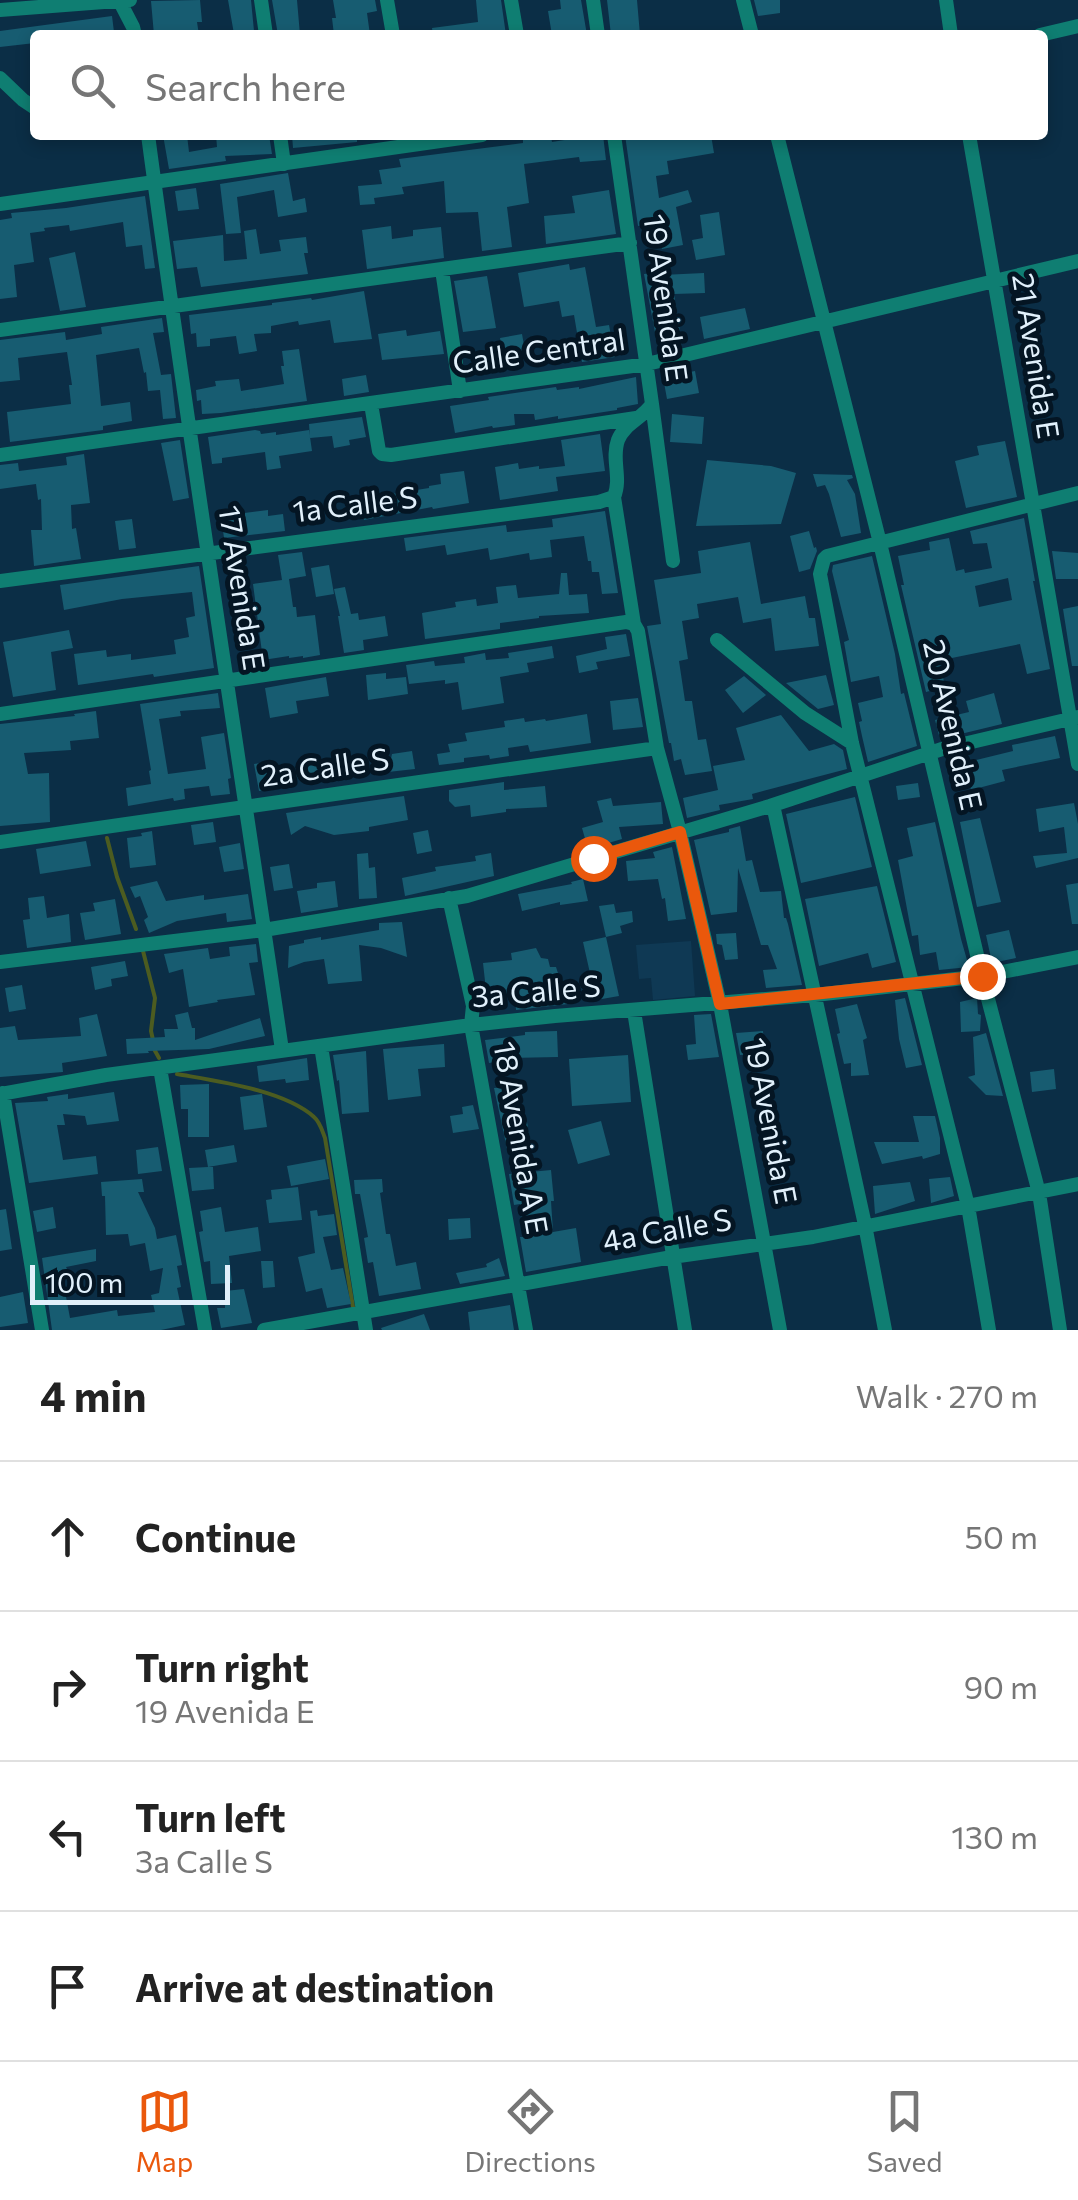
<!DOCTYPE html>
<html lang="en">
<head>
<meta charset="utf-8">
<style>
	:root { --surface:#fff; --page:#f2f2f2; --text:#222; --muted:#767676; --line:#e0e0e0; --accent:#ea580c }
	body { margin:0; font-family:Commissioner,sans-serif; background:var(--page); color:var(--text) }
	.scale { position:absolute; left:30px; bottom:25px; width:200px; box-sizing:border-box; padding-left:10px; border:5px solid #e1f0fb; border-top:0; font-size:28px; line-height:35px; white-space:nowrap; color:#e1f0fb; -webkit-text-stroke:8px #041523; paint-order:stroke }
	.stop { position:absolute; width:30px; height:30px; margin:-22px; border:8px solid #ea580c; border-radius:50%; background:#fff }
	.stop.end { background:#ea580c; border-color:#fff; box-shadow:0 2px 10px #0008 }
	.list { margin:0; padding:0; list-style:none }
	h2 { display:flex; justify-content:space-between; align-items:center; height:130px; margin:0; padding:0 40px; font-size:42px }
	h2 small { font-size:32px; font-weight:400; color:var(--muted) }
	.list li { display:grid; grid-template-columns:65px 1fr auto; gap:30px; align-items:center; box-sizing:border-box; height:150px; padding:0 40px; border-top:2px solid var(--line) }
	.list b { display:block; font-size:38px; white-space:nowrap }
	.list p { margin:0; font-size:32px; white-space:nowrap; color:var(--muted) }
	.list em { font-size:32px; font-style:normal; color:var(--muted) }
	.icon { flex:none; width:55px; height:55px; fill:none; stroke:currentColor; stroke-width:2; stroke-linecap:round; stroke-linejoin:round }
	.map { position:relative; flex:none; width:1078px; height:1330px; overflow:hidden }
	.search { position:absolute; background:var(--surface); box-shadow:0 5px 15px #0003; left:30px; right:30px; top:30px; height:110px; display:flex; align-items:center; gap:25px; box-sizing:border-box; padding:0 35px; border-radius:10px; color:var(--muted); font-size:38px }
	.sheet { height:730px; background:var(--surface) }
	nav { display:flex; justify-content:space-around; align-items:center; box-sizing:border-box; height:140px; border-top:2px solid var(--line); background:var(--surface); font-size:28px; color:var(--muted) }
	nav a { display:grid; justify-items:center; gap:5px }
	nav .on { color:var(--accent) }
	.map>svg:first-child { display:block }
	.built { fill:#0f3954 }
	.lines { fill:none; stroke-linecap:round; stroke-linejoin:round }
	.stream { stroke:#4c5c20; stroke-width:4 }
	.building { fill:#175c71; fill-rule:evenodd }
	.minor { stroke:#0f7e72; stroke-width:14 }
	.route { stroke:#ea580c; stroke-width:12 }
	.labels { text-anchor:middle; stroke-width:10; stroke-linejoin:round; paint-order:stroke }
	.street-label { font-size:30px; fill:#e1f0fb; stroke:#041523 }
</style>
</head>
<body>
<div class="map">
<svg width="1078" height="1330" viewBox="0 0 1078 1330">
	<rect width="100%" height="100%" fill="#0b2e46"/>
	<path class="built" d="M691,941L695,996L653,1000L651,978L639,979L636,945Z"/>
	<g class="lines">
		<path class="stream" d="M107,838L117,877L136,929
			M143,951L155,998L151,1031L153,1040
			M154,1049L159,1058
			M177,1074C216,1081 284,1090 314,1117C320,1122 322,1130 325,1138L353,1307"/>
	</g>
	<path class="building" d="M200,0L202,22H197L199,35H154L151,1Z
		M228,0H251L254,31L234,34Z
		M272,0H297L300,35H278Z
		M333,0H375L377,11L367,13L370,35H334L332,18H336Z
		M476,0H501L506,35H433L432,28L478,22Z
		M560,0H581L587,35H552L548,11L561,9Z
		M607,0H637L640,35H611Z
		M754,0H780V13L758,16Z
		M112,16L114,32L91,35H35V43L0,47V31Z
		M163,135H187L189,152L217,147L216,135H269L272,154L225,156L226,161L169,169Z
		M292,135H357V142L293,148Z
		M577,135H603L606,160L580,162L579,157L524,164L529,203L507,207L512,247L482,251L478,212L446,213L444,181L402,187L404,194L374,198L375,204L360,205L358,186L382,184L379,170L401,167L399,159L523,143V140L551,137L552,142L577,138Z
		M625,135H711L714,153L667,161L669,174L656,176L659,198L688,190L692,202L676,207L683,245L662,249L657,223L638,226Z
		M288,173L293,201L305,198L307,212L278,217L274,190L237,197L241,233L226,234L220,184Z
		M196,188L199,209L178,211L175,191Z
		M609,190L616,234L546,244L544,216L575,213L572,196Z
		M145,196L155,268L145,269L142,245L126,247L123,222L70,231L69,225L44,228L45,231L30,233L34,262L14,265L17,297L0,299V220L12,218L11,213L66,208Z
		M719,212L725,255L696,260L692,240L703,238L700,215Z
		M391,226L392,239L413,236V230L441,227L444,258L367,269L362,230Z
		M256,229L260,254L281,251L279,240L306,237L308,253H304L308,274L201,287L197,267L177,269L173,241L223,235L224,261L247,259L244,231Z
		M75,252L86,307L60,311L49,258Z
		M569,264L570,270L585,267L596,327L609,325L615,357L582,362L574,315L562,317L559,301L524,307L518,273Z
		M662,272V275L704,273L705,293L674,294L682,344L658,348L644,274Z
		M487,276L496,328L463,332L454,281Z
		M364,291L372,339L334,343L330,320L299,325L298,321L271,326V333L254,334L257,351L239,354L236,336L210,339V346L197,347L196,333L191,334L189,315L272,305V303L311,298L312,300Z
		M745,308L750,329L704,339L700,317Z
		M162,318L164,332L153,333L161,375L171,374L176,418L163,419L160,390L148,391L146,372L144,373L139,348L96,355L101,406L130,402L132,421L103,426V430L10,442L7,412L71,404L69,385H72L67,352L18,358L20,380L0,382V340L65,332L66,340L102,334L101,327Z
		M406,330L407,336L440,331L444,354L382,360L378,334Z
		M522,334L526,356L504,359L500,338Z
		M299,349L307,401L221,413L202,414L201,400L197,401L196,390L216,386L215,381L239,379L241,391L284,384L281,366H284L282,351Z
		M695,371L699,393L667,399L663,377Z
		M366,375L369,392L344,396L342,379Z
		M636,377L638,404L617,408V410L558,419V416L535,420L534,414H514L515,425L493,428L492,426L455,433L450,406L489,400L488,397L556,387L557,390L579,387V389Z
		M672,414L704,417L702,444L670,442Z
		M362,417L366,437L349,440L350,445L334,448L332,436L310,438L309,424Z
		M255,430L260,431L261,434L276,432V435L309,430L312,451L279,456L281,468L267,470L265,452L222,458V463L212,464L208,437Z
		M600,434L605,471L556,477L558,491L500,500L495,467L518,463L519,469L539,466V469L565,466L561,440Z
		M180,440L189,498L173,501L161,443Z
		M1005,441L1017,497L966,508L955,461L979,455L977,446Z
		M84,454L90,503L71,505L72,529L76,528L81,559L34,566L31,530H42L41,499L38,500L36,484L0,489V465L18,463L19,471L67,465L66,457Z
		M707,460L771,466L796,473L781,524L696,526Z
		M464,471L469,503L433,509L432,507L364,520L360,499L429,488V486L441,484L440,474Z
		M813,474L852,475L853,478L847,480L855,494L861,533L841,537L829,494L825,485L817,487Z
		M268,510V516L283,514L285,531L224,538L221,516Z
		M605,511L618,593L602,594L599,572H592L591,561H588L584,536L550,540L552,557L530,560L529,553L490,560L488,548L447,555L445,545L406,551L404,538L506,525L507,532L553,527L552,519Z
		M1024,518L1035,581H1033L1050,669L1027,674L1020,644L942,660L940,662L945,687L926,692L901,585H904L898,556L930,550L929,542L949,538L956,571L964,569L965,573L992,568L987,543L973,544L970,531ZM1008,578L1012,600L979,607L975,586Z
		M132,519L136,548L119,550L115,521Z
		M809,531L814,548L816,547L817,551L810,569L799,572L790,536Z
		M750,542L761,604L805,596L809,618H815L819,646L775,651L771,618L743,623L738,597L697,604L699,618L682,621L688,659L679,661L685,701H692L698,740L706,739L712,771L685,775L681,759L674,761L671,743H669L647,626L661,624L654,580L701,573L698,551Z
		M1052,551L1078,553V579H1056Z
		M302,552L306,576L289,579L293,607H296L297,617L315,615L320,655L303,658V656L289,658V656L263,660L253,584L282,580L278,555Z
		M872,556L895,654L901,694L904,693L917,746L868,762L862,736L859,722L862,721L858,703L883,697L879,676L851,682L844,642L849,640L832,571L833,565Z
		M329,565L334,594L316,597L311,568Z
		M199,566L214,668L154,677L153,674L78,685L74,654L106,650L107,657L131,654V660L176,654L174,640L189,637L186,618L195,616L192,592L122,599L64,610L60,585Z
		M561,573H567L569,595L587,594L589,613L539,616V618L500,623V629L425,639L422,613L456,607L455,602L476,599L477,606L498,603L496,587L516,585L518,598L559,594Z
		M345,587L351,614L358,613L359,620L385,616L388,636L363,640L364,650L344,653L338,616H340L334,589Z
		M1078,606V666H1072L1063,609Z
		M69,630L73,648L51,652L56,690L13,697L3,642Z
		M626,634L630,656L596,662L598,669L579,673L576,656L607,649L605,637Z
		M552,646L554,658L527,663L529,672L500,677L504,703L462,710L458,682L445,684V680L409,684L406,665L434,661L435,666L465,663L464,657L485,653L486,660L509,658L508,653Z
		M386,673V679L406,677L408,694L368,700L366,675Z
		M826,675L834,705L818,709L786,683Z
		M744,676L766,695L743,713L725,690Z
		M326,677L329,696L296,701L298,713L270,718L265,688Z
		M218,693L220,708L180,711L181,716L159,719L168,774L206,769L201,737L224,733L231,778L228,779L230,794L211,796L209,786L184,789L185,799L174,801L173,798L128,806L126,788L151,784L149,771L151,770L140,704Z
		M994,693L1002,724L940,739L935,720L969,712L966,701Z
		M638,698L643,727L613,730L610,701Z
		M96,711L99,738L70,741L71,750L24,753L28,774L49,773L50,822L0,826V724L75,716L74,714Z
		M587,714L591,743L530,752L528,745L508,748L509,756L490,759L489,755L464,758V762L439,765L437,754L450,752L448,744L467,741L465,733L505,727L504,721L524,718L525,722L545,719L546,721Z
		M781,715L809,751L834,744L843,750L847,769L752,794L753,799L719,805L720,810L687,818L683,798L718,790L713,766L745,760L736,728Z
		M1055,736L1060,758L1002,770L1005,781L971,790L964,763L1013,751L1012,745Z
		M412,751L415,769L388,772L392,754Z
		M316,756L319,775L294,778L295,785L259,791L254,764L274,761L276,771L301,767L300,758Z
		M504,782V790L545,786L547,807L506,809V812L471,817L470,805L455,807L449,801V790Z
		M918,783L920,797L898,800L896,786Z
		M404,796L408,820L369,827V831L334,835L305,826L291,835L286,813Z
		M855,797L872,867L801,883L786,814Z
		M611,798L613,806L661,802L663,824L619,827L622,839L588,849L582,828L603,822L597,801Z
		M1074,803L1078,824V858L1036,868L1033,856L1067,853L1064,827L1039,832L1036,809Z
		M980,818L1001,902L977,907L960,822Z
		M213,822L216,842L194,845L191,825Z
		M935,822L961,939L969,967L939,970L936,952L920,955L918,935L912,936L898,860L913,856L907,828Z
		M740,826L746,861L752,860L760,892L781,891L784,918H786L788,924L802,985L766,988L763,970L777,969L768,945H761L738,868L737,912L711,915L694,840L729,832V829Z
		M428,830L432,851L417,854L413,833Z
		M152,831L156,865L130,868L127,838L142,836L141,833Z
		M86,841L91,866L40,874L36,849Z
		M240,843L244,869L224,872L219,847Z
		M672,847L686,919L668,921L665,898L662,899L658,879L628,881L626,861L655,858L653,852Z
		M368,853L369,868L375,867L377,898L359,899L357,854Z
		M491,853L494,876L405,896L402,878L436,871L435,867L476,861L475,856Z
		M289,864L293,888L274,891L270,867Z
		M583,879L588,901L560,905V902L522,911L518,894L572,884L571,882Z
		M157,881L166,901L204,895V900L248,894L252,919L227,922L226,913L177,921L149,933L144,920L148,917L140,896L135,898L130,887Z
		M335,881L338,907L301,913L297,891L317,888V883Z
		M1078,883V924H1072L1066,885Z
		M877,886L896,962L872,968L868,953L819,966L805,899Z
		M44,896L47,918L69,914L71,942L27,948L23,920L30,919L28,898Z
		M115,899L121,934L85,940L80,913L95,911L93,903Z
		M614,904L616,913L632,911L633,922L620,926L622,933L606,937L599,906Z
		M402,922L407,957L381,948L359,945L362,981L328,984L324,959L304,962L288,968L289,946L304,943V940L321,937V940L379,930V923Z
		M1009,930L1016,958L992,963L986,935Z
		M736,933L738,959L725,960L722,945L717,944L716,934Z
		M606,937L619,996L596,1000L583,942Z
		M256,944L258,962L249,963L255,995L217,1000L218,1002L189,1007L183,969L169,973L164,954L208,948L210,959L230,956L229,947Z
		M536,948L541,958L548,959L550,967H556L568,1004L516,1010L515,996L487,999L483,963L512,960L511,953Z
		M125,961L128,976L111,979L112,986L95,990L91,967Z
		M22,985L26,1009L9,1012L5,988Z
		M905,998L922,1065L906,1068L899,1039L895,1000Z
		M977,998L978,1014L981,1015L980,1031L961,1032L960,1002Z
		M857,1004L867,1038L863,1040L869,1075L851,1076V1063L844,1064L837,1034L840,1033L835,1009Z
		M188,1012L192,1028H195V1040L260,1018L265,1036L209,1049L148,1051L149,1053L127,1054L126,1039L165,1037L164,1029H178L175,1015Z
		M97,1014L107,1056L62,1063L63,1072L0,1077V1028L15,1026L18,1040L81,1036L79,1018Z
		M711,1014L719,1057L688,1060L686,1045L696,1044L694,1015Z
		M557,1031L558,1057L509,1058L510,1060L489,1063L485,1040L525,1035V1032Z
		M763,1031L765,1053L740,1055L736,1033Z
		M986,1033L1003,1096L986,1095L968,1077L975,1075L973,1037Z
		M444,1044L445,1067L418,1069L421,1096L388,1100L383,1049Z
		M366,1051L369,1112L342,1114L339,1080L337,1081L333,1055Z
		M628,1055L631,1102L572,1106L569,1059Z
		M307,1058L309,1080L286,1083L285,1079L259,1082L257,1066Z
		M1054,1069L1056,1089L1032,1092L1030,1072Z
		M209,1084V1137H188V1109H181L180,1085Z
		M518,1086L521,1123L527,1122L531,1144L507,1149L494,1088Z
		M114,1092L119,1121L87,1125L85,1116L63,1114L65,1125H57L63,1160L96,1156L98,1174L29,1183L15,1103L48,1101L47,1097L68,1094V1099Z
		M262,1094L267,1127L244,1130L240,1097Z
		M473,1105L479,1129L453,1133L450,1116L463,1114L462,1107Z
		M913,1116H935L940,1138V1154L923,1159L922,1156L882,1164L874,1142H919Z
		M601,1121L610,1155L578,1164L568,1130Z
		M234,1145L237,1162L208,1167L205,1150Z
		M158,1147L162,1171L138,1174L136,1150Z
		M325,1159L329,1179L291,1186L287,1166Z
		M208,1167H213L214,1189L192,1191L189,1168Z
		M551,1170L554,1201H551L553,1232L576,1228L581,1262L526,1272L520,1237H523L520,1204L514,1205L509,1174Z
		M950,1177L954,1196L931,1203L929,1179Z
		M142,1179L144,1192H138L155,1228L157,1239L176,1235L182,1265L177,1266L181,1287L177,1288L185,1325L161,1330H52L42,1258L59,1255L96,1249V1261L66,1267L67,1269L61,1270L70,1318L117,1310L118,1316L155,1312L151,1295L159,1293L163,1268L150,1271L145,1243L130,1246L128,1234L106,1235L105,1196H102L101,1182Z
		M382,1179L383,1192L380,1193L386,1234H390L396,1266L416,1262L421,1289L379,1296L373,1262L368,1263L364,1238L368,1237L360,1194H355L354,1180Z
		M910,1182L915,1201L875,1214L873,1186Z
		M298,1187L302,1220L269,1223L266,1200L272,1199L271,1190Z
		M53,1207L56,1228L37,1232L33,1211Z
		M221,1207L225,1232L258,1227L261,1251L229,1256L232,1283L211,1284L210,1261L204,1262L199,1232L203,1231L200,1211Z
		M6,1209L12,1249L0,1251V1210Z
		M317,1210L318,1216L334,1214L337,1235L323,1237L331,1270L343,1268L351,1304L327,1308L322,1288L306,1292L298,1257L315,1253L310,1211Z
		M470,1218L471,1238L449,1240L448,1219Z
		M499,1258L505,1276L460,1284L456,1273L487,1267L486,1264Z
		M261,1261H273L275,1287L263,1288Z
		M244,1289L252,1323L221,1328L217,1308H225V1291Z
		M23,1292L28,1323L0,1327V1297Z
		M510,1305L514,1330H470L468,1312Z
		M424,1314L430,1330H382L381,1328Z"/>
	<g class="lines">
		<path class="minor" d="M119,0L133,27L135,35
			M261,0L266,35
			M387,0L393,35
			M511,0L517,35
			M593,0L598,35
			M743,0L752,35
			M946,0L951,35
			M0,10L130,0
			M1040,35L1078,26
			M0,78L23,100L35,108
			M148,135C189,441 237,745 282,1050
			M280,135L284,164
			M777,135L880,543L982,976L1039,1193L1060,1330
			M969,135C1007,344 1040,555 1078,764
			M0,204L482,135
			M442,270L460,391
			M0,330L630,243
			M371,404L379,451L382,454L391,455L636,418
			M652,404L673,561
			M0,455L647,364L1078,261
			M614,497L634,624
			M0,581L599,502L614,497C622,478 611,459 618,440C624,424 643,418 652,404L614,135
			M717,640L805,713L852,743
			M0,714L626,622L634,624L638,631L657,748L680,832L720,1004L780,1330
			M773,805L865,1225L885,1330
			M0,842L657,748
			M449,898L473,1006L471,1025L526,1330
			M0,962L264,930L467,896L770,806L942,749L1078,717
			M634,1011L685,1330
			M321,1046L366,1330
			M160,1068L205,1330
			M3,1093L42,1330
			M0,1094L106,1075L471,1025L555,1016L815,995L982,976L1078,957
			M264,1330L672,1257L813,1237L1078,1184
			M989,1330L968,1206L852,743L820,574L824,559L827,556L1078,493"/>
	</g>
	<g class="lines">
		<path class="route" d="M593,858L680,832L720,1004L982,976"/>
	</g>
	<g class="labels">
		<g class="street-label">
			<text transform="translate(665 298) rotate(82)" y="10">19 Avenida E</text>
			<text transform="translate(539 352) rotate(-8)" y="10">Calle Central</text>
			<text transform="translate(1035 356) rotate(81)" y="10">21 Avenida E</text>
			<text transform="translate(355 505) rotate(-7)" y="10">1a Calle S</text>
			<text transform="translate(241 588) rotate(81)" y="10">17 Avenida E</text>
			<text transform="translate(952 725) rotate(77)" y="10">20 Avenida E</text>
			<text transform="translate(325 768) rotate(-8)" y="10">2a Calle S</text>
			<text transform="translate(536 992) rotate(-5)" y="10">3a Calle S</text>
			<text transform="translate(770 1121) rotate(79)" y="10">19 Avenida E</text>
			<text transform="translate(520 1138) rotate(80)" y="10">18 Avenida A E</text>
			<text transform="translate(667 1231) rotate(-10)" y="10">4a Calle S</text>
		</g>
	</g>
</svg>
<div class="scale">100 m</div>
<div class="stop" style="left:593px;top:858px"></div>
<div class="stop end" style="left:982px;top:976px"></div>
<div class="search"><svg class="icon" aria-label="search" viewBox="0 0 24 24"><circle cx="10" cy="10" r="6"/><path d="M15 15l6 6"/></svg>Search here</div>
</div>
<section class="sheet">
<h2>4 min<small>Walk · 270 m</small></h2>
<ul class="list">
<li><svg class="icon" aria-label="ahead" viewBox="0 0 24 24"><path d="M12 20V5M6 11l6-6 6 6"/></svg><div><b>Continue</b></div><em>50 m</em></li>
<li><svg class="icon" aria-label="right" viewBox="0 0 24 24"><path d="M7 20v-9h11M14 6l5 5-5 5"/></svg><div><b>Turn right</b><p>19 Avenida E</p></div><em>90 m</em></li>
<li><svg class="icon" aria-label="left" viewBox="0 0 24 24"><path d="M17 20v-9H6M10 6l-5 5 5 5"/></svg><div><b>Turn left</b><p>3a Calle S</p></div><em>130 m</em></li>
<li><svg class="icon" aria-label="arrive" viewBox="0 0 24 24"><path d="M6 21V4h12l-3 4 3 4H6"/></svg><div><b>Arrive at destination</b></div></li>
</ul>
</section>
<nav>
<a class="on"><svg class="icon" aria-label="map" viewBox="0 0 24 24"><path d="M3 6l6-2 6 2 6-2v14l-6 2-6-2-6 2zM9 4v14M15 6v14"/></svg>Map</a>
<a><svg class="icon" aria-label="directions" viewBox="0 0 24 24"><path d="M12 3l9 9-9 9-9-9zM9 14v-3h6M13 9l2 2-2 2"/></svg>Directions</a>
<a><svg class="icon" aria-label="saved" viewBox="0 0 24 24"><path d="M7 4h10v16l-5-4-5 4z"/></svg>Saved</a>
</nav>
</body>
</html>
